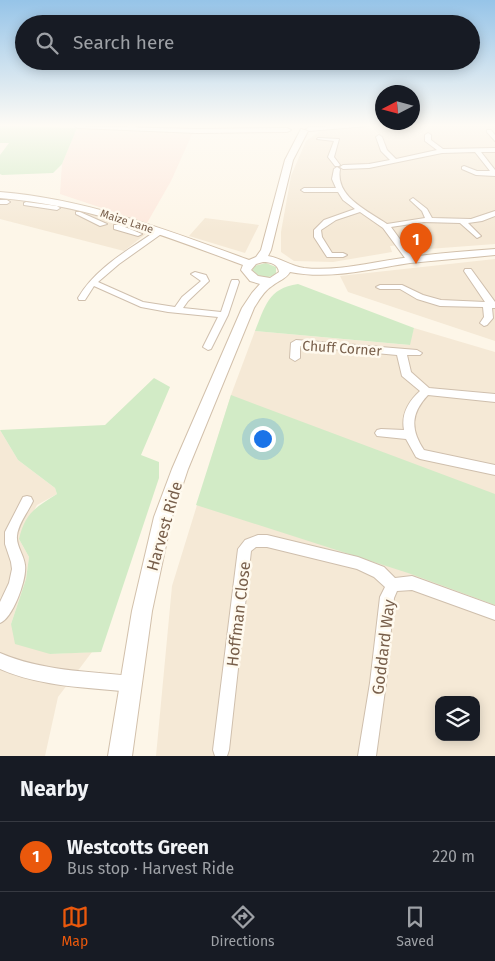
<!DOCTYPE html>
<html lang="en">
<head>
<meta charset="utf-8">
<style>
	:root { --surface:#171b24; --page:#20242c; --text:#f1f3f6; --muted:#9ea1a6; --line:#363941; --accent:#ea580c }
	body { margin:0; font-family:"Fira Sans",sans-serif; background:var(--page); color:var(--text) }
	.controls { position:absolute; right:15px; bottom:15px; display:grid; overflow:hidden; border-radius:10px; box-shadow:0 2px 12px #0003 }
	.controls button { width:45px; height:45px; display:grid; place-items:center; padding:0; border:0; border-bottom:1px solid var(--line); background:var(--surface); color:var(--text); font:25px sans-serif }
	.compass { position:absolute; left:375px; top:85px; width:45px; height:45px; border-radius:50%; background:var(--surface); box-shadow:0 2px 12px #0003; rotate:264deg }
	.you { position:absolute; left:262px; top:438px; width:18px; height:18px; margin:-12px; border:4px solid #fff; border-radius:50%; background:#1a73e8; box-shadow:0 0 0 8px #1a73e833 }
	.badge { display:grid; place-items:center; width:32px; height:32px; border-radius:50%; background:var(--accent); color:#fff; font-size:16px; font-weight:700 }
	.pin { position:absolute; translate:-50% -41px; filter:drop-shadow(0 1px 2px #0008) }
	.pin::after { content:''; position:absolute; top:26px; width:18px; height:15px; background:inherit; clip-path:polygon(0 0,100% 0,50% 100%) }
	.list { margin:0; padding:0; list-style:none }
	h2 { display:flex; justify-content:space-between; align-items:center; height:65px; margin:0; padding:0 20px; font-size:21px }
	h2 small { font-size:16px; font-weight:400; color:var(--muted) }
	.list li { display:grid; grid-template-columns:32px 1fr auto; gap:15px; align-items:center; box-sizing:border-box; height:70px; padding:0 20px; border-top:1px solid var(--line) }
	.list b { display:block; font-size:19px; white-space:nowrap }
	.list p { margin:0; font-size:16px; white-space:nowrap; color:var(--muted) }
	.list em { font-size:16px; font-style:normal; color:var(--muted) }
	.icon { flex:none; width:28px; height:28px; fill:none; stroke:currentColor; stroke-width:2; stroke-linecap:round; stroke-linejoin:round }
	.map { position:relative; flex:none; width:495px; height:756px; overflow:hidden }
	.search { position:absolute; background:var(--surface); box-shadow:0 2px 12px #0003; left:15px; right:15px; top:15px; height:55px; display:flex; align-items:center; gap:12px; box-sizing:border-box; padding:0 18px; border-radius:28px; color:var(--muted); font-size:19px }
	.sheet { height:135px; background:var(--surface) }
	nav { display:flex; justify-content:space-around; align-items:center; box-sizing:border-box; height:70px; border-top:1px solid var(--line); background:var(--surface); font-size:14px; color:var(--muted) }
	nav a { display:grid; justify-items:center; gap:2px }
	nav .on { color:var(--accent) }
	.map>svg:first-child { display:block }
	.residential { fill:#f5e9d6; fill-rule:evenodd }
	.commercial { fill:#fde8dc }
	.green { fill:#d2ebc6 }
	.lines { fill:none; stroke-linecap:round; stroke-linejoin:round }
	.street-casing { stroke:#cfbfad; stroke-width:2 }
	.secondary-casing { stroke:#d2c0ab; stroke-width:2 }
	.street { fill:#fff; fill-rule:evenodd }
	.secondary { fill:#fff; fill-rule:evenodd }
	.labels { text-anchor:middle; stroke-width:5; stroke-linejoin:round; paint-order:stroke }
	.far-street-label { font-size:11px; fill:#785f4b; stroke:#fffaef }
	.street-label { font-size:14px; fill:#785f4b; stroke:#fffaef }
	.near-street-label { font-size:16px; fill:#785f4b; stroke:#fffaef }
</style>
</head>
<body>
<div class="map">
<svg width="495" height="756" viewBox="0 0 495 756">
	<rect width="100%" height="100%" fill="#fdf6e8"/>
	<path class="residential" d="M384,126H495V244L415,250L408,244L390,246L392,252L333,262L294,261L281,252V232L291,176L306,141L320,131Z
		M0,198L40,201L81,209L147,233L124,251L0,219Z
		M205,218L259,225L245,253L189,236Z
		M495,259V341L348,292L340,276Z
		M414,328L495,352V756H156L172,586L231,395L255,331L409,345ZM439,700H476V737H439Z
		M0,430L18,460L55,488L57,494L37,505L19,539L29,557L26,579L11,624L50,654L92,652L58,697L45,756H0Z"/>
	<path class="commercial" d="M77,128L193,132L171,181L147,223L60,194L62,164Z"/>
	<path class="green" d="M0,126L77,128L62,164L53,173L2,175L0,174V155L9,143H0Z
		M266,263L276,267V274C268,279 259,278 252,272L254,266Z
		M298,284L414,328L410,345L255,331C265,307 268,288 298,284Z
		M154,378L170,387L141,455L159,462V478L101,652L50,654L15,644L11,624L26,579L29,557L19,539C25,513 36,507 57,494L55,488L18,460L0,430L105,425Z
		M231,395L495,494V605L408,573L196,505Z"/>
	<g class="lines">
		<g class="street-casing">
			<path id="street" d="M127,126H135L138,128L135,130Z
				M331,126H368L309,131L306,129L309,127Z
				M487,130H491L495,135V141L487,132Z
				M428,133L431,135V140L443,149L495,148V152H481L495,170V176L476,175L462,169V167L464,166L477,171H490L475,152L442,153L369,168L343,169L340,167L343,165L369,164L390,160L381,151L376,137L379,135L382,137L387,150L396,159L437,150L425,141V135Z
				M318,138L339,139L334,157L340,165L339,166H335L328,157L334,141L317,139Z
				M337,167L340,169C335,197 367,210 387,224L425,218L422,211L410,200L413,198L427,209L432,218L471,219L495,211V216L482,221L468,223L481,236L477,238L460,223L424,222L391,227L415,260L411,262H408L383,228L360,212L336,220L321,230L322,237L332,253H343L347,255L343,257H327L314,237V230L324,220L355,209L343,200L338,192H304L301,190L304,188H336L332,179L334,169Z
				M0,200H7L10,202L7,204H0Z
				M26,202L57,206L60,208L57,210L24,205V203Z
				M76,212H80L107,224L100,226L76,214Z
				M114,225H120L142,234L138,236L114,229Z
				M157,230L164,232L119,264L98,282L143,302L175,307L182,297L201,281L191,274L195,272L206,275L209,281L188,301L183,308L221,312L231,282L232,280H238L239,282L228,315L211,349L208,350L203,347L218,317L168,312L141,307L94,286L85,300H79L78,298C96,267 129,250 157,230Z
				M465,269H471L495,302V308H492L493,318L487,325L484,326L480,323L484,317L483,307L440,306L417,299L400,289H380L376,287L380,285H402L423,295L441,300L485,302L464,271Z
				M296,340L417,350L422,353L420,355H407L411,372L429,388L495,394V402L428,395C411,413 410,429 424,450L495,465V475L420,459L416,457L406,439L377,436L375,433L377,430L381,429L404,430C401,414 408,402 420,391L402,376L397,355L300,346V358L295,361L290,358L291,343Z
				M27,496L31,497L33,501C28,512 18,524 17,536C16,546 24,555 25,565C27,579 13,618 0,623V602L9,583L12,569L11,562L5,544V532L23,497Z
				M258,535H267L358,557L384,567L395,578L412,576L495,606V620L412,590L397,591L394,598L386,683L376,756H358L370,683L380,597L385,587L374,577L357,569L267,547H256L251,551L229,750L227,756H215L213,750L238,549L245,540Z
				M0,653C42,671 86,671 130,676L136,678L138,684L136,690L130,692C86,687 41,687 0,669Z"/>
		</g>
		<g class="secondary-casing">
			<path id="secondary" d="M75,126L197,129L287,128L291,130L287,132L197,133L78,128Z
				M301,129L308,131L293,160L271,250L268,256C281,258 290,266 304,268C339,272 375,261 411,257C439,253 467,251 495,249V255C467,258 438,260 410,263C370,269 331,280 290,272C285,280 279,280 272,286C264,291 259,300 254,308L188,469L172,517L152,611L132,756H108L132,611L154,517L172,469L242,308L252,293L260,284L250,281L241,270L243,265C162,235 87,205 0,198V192C87,199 167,230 249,260L256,257L261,250L285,160ZM263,262C270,262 278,264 279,272L270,278L258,276L251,270L256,264Z"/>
		</g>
		<use href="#street" class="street"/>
		<use href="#secondary" class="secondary"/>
	</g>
	<linearGradient id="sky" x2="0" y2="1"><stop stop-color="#96c4e8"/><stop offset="0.54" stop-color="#fefbf5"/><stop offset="1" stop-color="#fefbf5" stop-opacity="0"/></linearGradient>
	<rect width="495" height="232" fill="url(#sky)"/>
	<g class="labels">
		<g class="far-street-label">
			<text transform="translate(127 221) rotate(18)" y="4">Maize Lane</text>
		</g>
		<g class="street-label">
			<text transform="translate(342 348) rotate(4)" y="5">Chuff Corner</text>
		</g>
		<g class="near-street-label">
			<text transform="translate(164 526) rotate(-74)" y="6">Harvest Ride</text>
			<text transform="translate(238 614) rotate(-83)" y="6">Hoffman Close</text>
			<text transform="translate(383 647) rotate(-83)" y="6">Goddard Way</text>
		</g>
	</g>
</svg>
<div class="controls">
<button><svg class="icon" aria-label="layers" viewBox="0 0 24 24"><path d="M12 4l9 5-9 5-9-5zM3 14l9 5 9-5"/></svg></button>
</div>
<svg class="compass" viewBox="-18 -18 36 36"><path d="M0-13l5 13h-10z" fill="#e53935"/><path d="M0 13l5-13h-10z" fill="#9ea1a6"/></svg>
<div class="you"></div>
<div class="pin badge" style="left:416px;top:264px">1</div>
<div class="search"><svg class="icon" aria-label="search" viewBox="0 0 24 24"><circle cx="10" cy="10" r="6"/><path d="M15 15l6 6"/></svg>Search here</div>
</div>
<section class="sheet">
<h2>Nearby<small></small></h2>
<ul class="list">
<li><span class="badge">1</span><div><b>Westcotts Green</b><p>Bus stop · Harvest Ride</p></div><em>220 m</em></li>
</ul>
</section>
<nav>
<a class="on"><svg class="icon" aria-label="map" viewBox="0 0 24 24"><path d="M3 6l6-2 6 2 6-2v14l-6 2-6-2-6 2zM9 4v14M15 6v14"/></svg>Map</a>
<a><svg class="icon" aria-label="directions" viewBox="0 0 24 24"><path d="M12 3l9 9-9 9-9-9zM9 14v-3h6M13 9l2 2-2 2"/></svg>Directions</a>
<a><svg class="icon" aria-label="saved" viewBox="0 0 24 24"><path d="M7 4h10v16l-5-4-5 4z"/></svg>Saved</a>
</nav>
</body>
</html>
